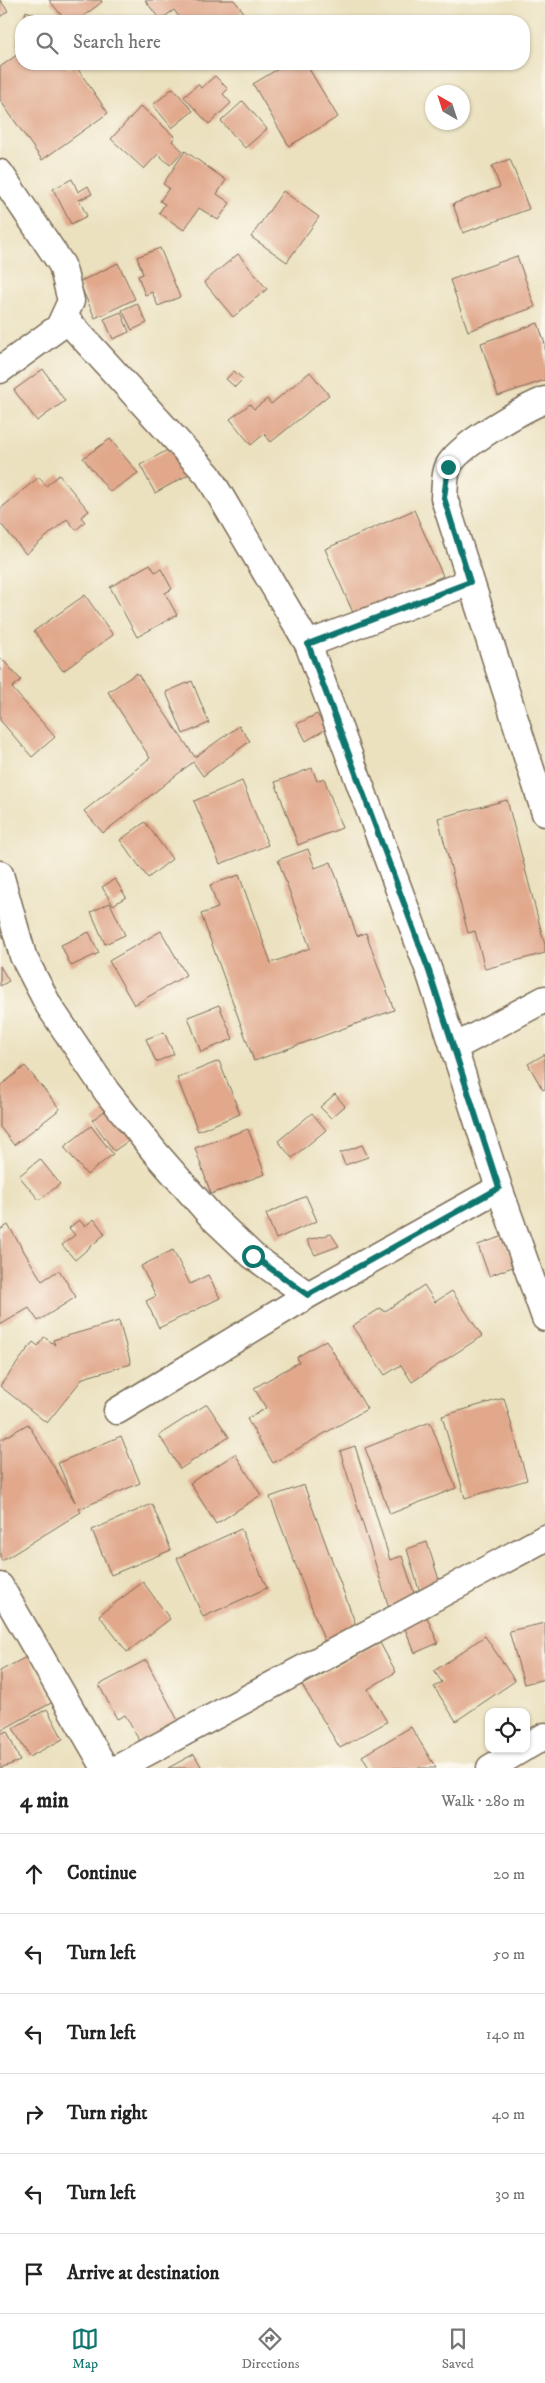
<!DOCTYPE html>
<html lang="en">
<head>
<meta charset="utf-8">
<style>
	:root { --surface:#fff; --page:#f2f2f2; --text:#222; --muted:#767676; --line:#e0e0e0; --accent:#0f766e }
	body { margin:0; font-family:"IM FELL DW Pica",serif; background:var(--page); color:var(--text) }
	.controls { position:absolute; right:15px; bottom:15px; display:grid; overflow:hidden; border-radius:10px; box-shadow:0 1px 4px #0004 }
	.controls button { width:45px; height:45px; display:grid; place-items:center; padding:0; border:0; border-bottom:1px solid var(--line); background:var(--surface); color:var(--text); font:25px sans-serif }
	.compass { position:absolute; left:425px; top:85px; width:45px; height:45px; border-radius:50%; background:var(--surface); box-shadow:0 1px 4px #0004; rotate:321deg }
	.stop { position:absolute; width:15px; height:15px; margin:-11px; border:4px solid #0f766e; border-radius:50%; background:#fff }
	.stop.end { background:#0f766e; border-color:#fff; box-shadow:0 1px 5px #0008 }
	.list { margin:0; padding:0; list-style:none }
	h2 { display:flex; justify-content:space-between; align-items:center; height:65px; margin:0; padding:0 20px; font-size:21px }
	h2 small { font-size:16px; font-weight:400; color:var(--muted) }
	.list li { display:grid; grid-template-columns:32px 1fr auto; gap:15px; align-items:center; box-sizing:border-box; height:80px; padding:0 20px; border-top:1px solid var(--line) }
	.list b { display:block; font-size:19px; white-space:nowrap }
	.list em { font-size:16px; font-style:normal; color:var(--muted) }
	.icon { flex:none; width:28px; height:28px; fill:none; stroke:currentColor; stroke-width:2; stroke-linecap:round; stroke-linejoin:round }
	.map { position:relative; flex:none; width:545px; height:1768px; overflow:hidden }
	.search { position:absolute; background:var(--surface); box-shadow:0 1px 4px #0004; left:15px; right:15px; top:15px; height:55px; display:flex; align-items:center; gap:12px; box-sizing:border-box; padding:0 18px; border-radius:20px; color:var(--muted); font-size:19px }
	.sheet { height:545px; background:var(--surface) }
	nav { display:flex; justify-content:space-around; align-items:center; box-sizing:border-box; height:70px; border-top:1px solid var(--line); background:var(--surface); font-size:14px; color:var(--muted) }
	nav a { display:grid; justify-items:center; gap:2px }
	nav .on { color:var(--accent) }
	.map>svg:first-child { display:block }
	.building { fill:#e1a88c }
	.lines { fill:none; stroke-linecap:round; stroke-linejoin:round }
	.minor-casing { stroke:#796a56; stroke-width:29 }
	.minor { stroke:#fff; stroke-width:26 }
	.route { stroke:#0f766e; stroke-width:6 }
</style>
</head>
<body>
<div class="map">
<svg width="545" height="1768" viewBox="0 0 545 1768">
	<rect width="100%" height="100%" fill="#fbf7ec"/>
	<filter id="ink" filterUnits="userSpaceOnUse"><feTurbulence type="fractalNoise" baseFrequency=".02" numOctaves="2"/><feDisplacementMap in="SourceGraphic" scale="10" xChannelSelector="R" yChannelSelector="G"/><feConvolveMatrix kernelMatrix="1 2 1 2 8 2 1 2 1" color-interpolation-filters="sRGB"/></filter>
	<filter id="wash" filterUnits="userSpaceOnUse"><feTurbulence type="fractalNoise" baseFrequency=".0096" numOctaves="4" result="noise"/><feDisplacementMap in="SourceGraphic" scale="20" xChannelSelector="R" yChannelSelector="G"/><feGaussianBlur stdDeviation="1.12" result="paint"/><feColorMatrix in="noise" values="0 0 0 0 0 0 0 0 0 0 0 0 0 0 0 0 0 1.4 0 .05"/><feComposite in="paint" operator="in"/></filter>
	<g filter="url(#wash)">
		<rect width="100%" height="100%" fill="#ebe1bf"/>
		<g id="blocks">
			<path class="building" d="M0,0L8,11L0,17Z
				M49,0H101L102,2L77,21H66Z
				M145,0H234L243,11L229,21H182L174,10L160,20Z
				M26,11L53,21H23Z
				M21,27V46L16,44Z
				M21,52V64H65L69,69L75,65L108,113L42,160L0,100V67Z
				M286,64H306L338,117L289,146L253,84Z
				M215,76L228,89L223,94L231,103L209,124L184,97L198,84L201,88Z
				M173,88L193,111L172,128L153,105Z
				M243,101L267,129L245,148L221,121Z
				M141,106L175,137L172,141L183,151L170,165L158,154L144,169L111,139Z
				M185,151L226,180L217,194L230,203L218,220L199,208L184,230L159,213L165,204L160,201L169,188L163,184Z
				M510,159L529,209L463,233L453,204L500,187L492,166Z
				M72,179L78,192L88,186L92,194L79,200L87,216L71,224L53,189Z
				M283,191L319,217L287,262L251,237Z
				M160,248L180,297L158,306L152,292L145,295L138,276L143,274L137,257Z
				M238,254L267,289L233,317L204,282Z
				M517,256L535,307L468,331L450,280Z
				M118,263L135,299L95,318L79,282Z
				M137,303L147,323L132,330L122,310Z
				M121,312L129,332L113,339L104,319Z
				M538,323L545,344V380L498,396L481,343Z
				M43,369L65,401L37,421L14,390Z
				M234,371L243,379L235,387L226,379Z
				M310,372L329,395L271,442L264,434L251,445L230,419L250,404L254,409L267,399L271,404Z
				M110,439L138,473L110,492L83,458Z
				M179,444L195,471L155,493L140,465Z
				M59,475L89,511L81,517L85,522L76,530L67,519L26,554L0,523V509L39,477L46,486Z
				M414,510L443,576L354,615L325,549Z
				M150,564L155,572L161,569L172,589L165,593L177,615L137,637L110,587Z
				M85,595L113,635L63,671L34,631Z
				M2,659L21,680L12,688L55,737L32,757L0,720V661Z
				M137,673L195,757L239,726L250,741L203,776L193,762L103,833L84,811L150,758L108,692Z
				M192,681L209,723L183,734L166,692Z
				M317,714L326,729L306,741L297,724Z
				M312,768L317,781L324,778L342,828L298,845L275,782Z
				M242,781L268,845L220,864L194,801Z
				M507,800L545,945V953L485,969L475,931L468,933L438,818Z
				M145,822L172,859L148,878L120,840Z
				M308,849L315,868L331,862L357,936L366,933L394,1010L254,1061L201,914L218,908L210,885L239,875L271,963L310,948L278,860Z
				M115,879L126,897L113,905L102,887Z
				M110,903L125,935L105,944L91,912Z
				M161,931L186,975L134,1005L109,961Z
				M89,932L99,953L71,966L61,945Z
				M0,966L9,981L0,986Z
				M219,1005L233,1039L201,1052L188,1017Z
				M164,1032L174,1054L156,1062L146,1039Z
				M545,1054V1089L543,1090L528,1064Z
				M219,1061L240,1114L198,1131L177,1078Z
				M25,1066L60,1109L14,1145L0,1127V1086Z
				M335,1094L345,1106L331,1118L320,1107Z
				M122,1099L144,1130L114,1151L92,1120Z
				M312,1113L326,1130L292,1158L278,1141Z
				M91,1126L113,1154L87,1175L64,1147Z
				M248,1129L265,1174L211,1194L195,1148Z
				M362,1145L368,1157L345,1165L340,1153Z
				M40,1159L60,1184L39,1200L19,1176Z
				M306,1196L317,1221L276,1239L266,1214Z
				M94,1219L105,1234L75,1260L62,1245L75,1235L69,1228L79,1220L85,1226Z
				M8,1225L42,1281L59,1270L76,1297L38,1321L29,1308L0,1325V1230Z
				M331,1234L339,1246L315,1255L307,1240Z
				M503,1236L515,1266L489,1276L478,1245Z
				M173,1250L190,1284L208,1275L220,1298L159,1328L146,1301L156,1296L141,1266Z
				M424,1285L435,1302L452,1291L482,1336L412,1382L401,1365L385,1375L352,1326L381,1308L384,1312Z
				M119,1321L131,1364L83,1378L47,1423L0,1386L33,1342L38,1346L44,1337L55,1345L53,1340Z
				M326,1340L367,1409L273,1463L247,1419L266,1408L254,1388L299,1362L297,1357Z
				M504,1398L527,1480L465,1498L442,1416Z
				M207,1404L229,1437L180,1469L159,1435Z
				M430,1422L456,1488L390,1514L365,1448Z
				M28,1424L75,1502L58,1463L121,1436L140,1483L79,1509L81,1512L2,1561L0,1557V1440Z
				M355,1446L390,1560L402,1556L417,1602L390,1611L340,1451Z
				M235,1454L261,1495L216,1524L190,1483Z
				M304,1485L360,1636L327,1648L270,1497Z
				M152,1504L171,1550L111,1575L92,1530Z
				M241,1529L267,1588L203,1617L177,1558Z
				M427,1542L440,1583L419,1590L407,1549Z
				M143,1582L170,1619L127,1652L99,1615Z
				M426,1615L438,1643L415,1653L403,1624Z
				M545,1623V1679L524,1684L509,1631Z
				M485,1636L515,1681L456,1721L434,1687L442,1682L434,1671Z
				M380,1643L396,1672L368,1689L387,1722L340,1748L302,1685Z
				M28,1656L53,1702L0,1731V1671Z
				M146,1660L182,1728L144,1749L125,1715L117,1719L99,1685Z
				M47,1709L63,1739L29,1757L13,1728Z
				M411,1727L436,1768H369L362,1756Z
				M7,1731L20,1761L0,1768V1734Z
				M194,1754L202,1768H168Z"/>
		</g>
	</g>
	<g filter="url(#ink)">
		<use href="#blocks" fill-opacity="0" stroke="#796a56" stroke-width="1"/>
		<g class="lines">
			<g class="minor-casing">
				<path id="minor" d="M0,173L62,265L71,301L59,327L0,370
					M59,327L65,318L208,475L308,644L470,582
					M545,400C523,409 457,446 448,467C444,476 445,489 444,498L545,813
					M308,644L429,971L499,1188L545,1318
					M0,874L23,956L49,1006L107,1092L154,1151L211,1216L253,1256L308,1295L499,1188
					M455,1047L545,999
					M117,1411L308,1295
					M0,1586L105,1768
					M526,1747L545,1736
					M118,1768L545,1538
					M490,1768L522,1749"/>
			</g>
			<use href="#minor" class="minor"/>
		</g>
	</g>
	<g class="lines" filter="url(#ink)">
		<path class="route" d="M253,1256L308,1295L499,1188L429,971L308,644L470,582L444,498L448,467"/>
	</g>
</svg>
<div class="controls">
<button><svg class="icon" aria-label="locate" viewBox="0 0 24 24"><circle cx="12" cy="12" r="6"/><path d="M12 2v4M12 18v4M2 12h4M18 12h4"/></svg></button>
</div>
<svg class="compass" viewBox="-18 -18 36 36"><path d="M0-13l5 13h-10z" fill="#e53935"/><path d="M0 13l5-13h-10z" fill="#767676"/></svg>
<div class="stop" style="left:253px;top:1256px"></div>
<div class="stop end" style="left:448px;top:467px"></div>
<div class="search"><svg class="icon" aria-label="search" viewBox="0 0 24 24"><circle cx="10" cy="10" r="6"/><path d="M15 15l6 6"/></svg>Search here</div>
</div>
<section class="sheet">
<h2>4 min<small>Walk · 280 m</small></h2>
<ul class="list">
<li><svg class="icon" aria-label="ahead" viewBox="0 0 24 24"><path d="M12 20V5M6 11l6-6 6 6"/></svg><div><b>Continue</b></div><em>20 m</em></li>
<li><svg class="icon" aria-label="left" viewBox="0 0 24 24"><path d="M17 20v-9H6M10 6l-5 5 5 5"/></svg><div><b>Turn left</b></div><em>50 m</em></li>
<li><svg class="icon" aria-label="left" viewBox="0 0 24 24"><path d="M17 20v-9H6M10 6l-5 5 5 5"/></svg><div><b>Turn left</b></div><em>140 m</em></li>
<li><svg class="icon" aria-label="right" viewBox="0 0 24 24"><path d="M7 20v-9h11M14 6l5 5-5 5"/></svg><div><b>Turn right</b></div><em>40 m</em></li>
<li><svg class="icon" aria-label="left" viewBox="0 0 24 24"><path d="M17 20v-9H6M10 6l-5 5 5 5"/></svg><div><b>Turn left</b></div><em>30 m</em></li>
<li><svg class="icon" aria-label="arrive" viewBox="0 0 24 24"><path d="M6 21V4h12l-3 4 3 4H6"/></svg><div><b>Arrive at destination</b></div></li>
</ul>
</section>
<nav>
<a class="on"><svg class="icon" aria-label="map" viewBox="0 0 24 24"><path d="M3 6l6-2 6 2 6-2v14l-6 2-6-2-6 2zM9 4v14M15 6v14"/></svg>Map</a>
<a><svg class="icon" aria-label="directions" viewBox="0 0 24 24"><path d="M12 3l9 9-9 9-9-9zM9 14v-3h6M13 9l2 2-2 2"/></svg>Directions</a>
<a><svg class="icon" aria-label="saved" viewBox="0 0 24 24"><path d="M7 4h10v16l-5-4-5 4z"/></svg>Saved</a>
</nav>
</body>
</html>
